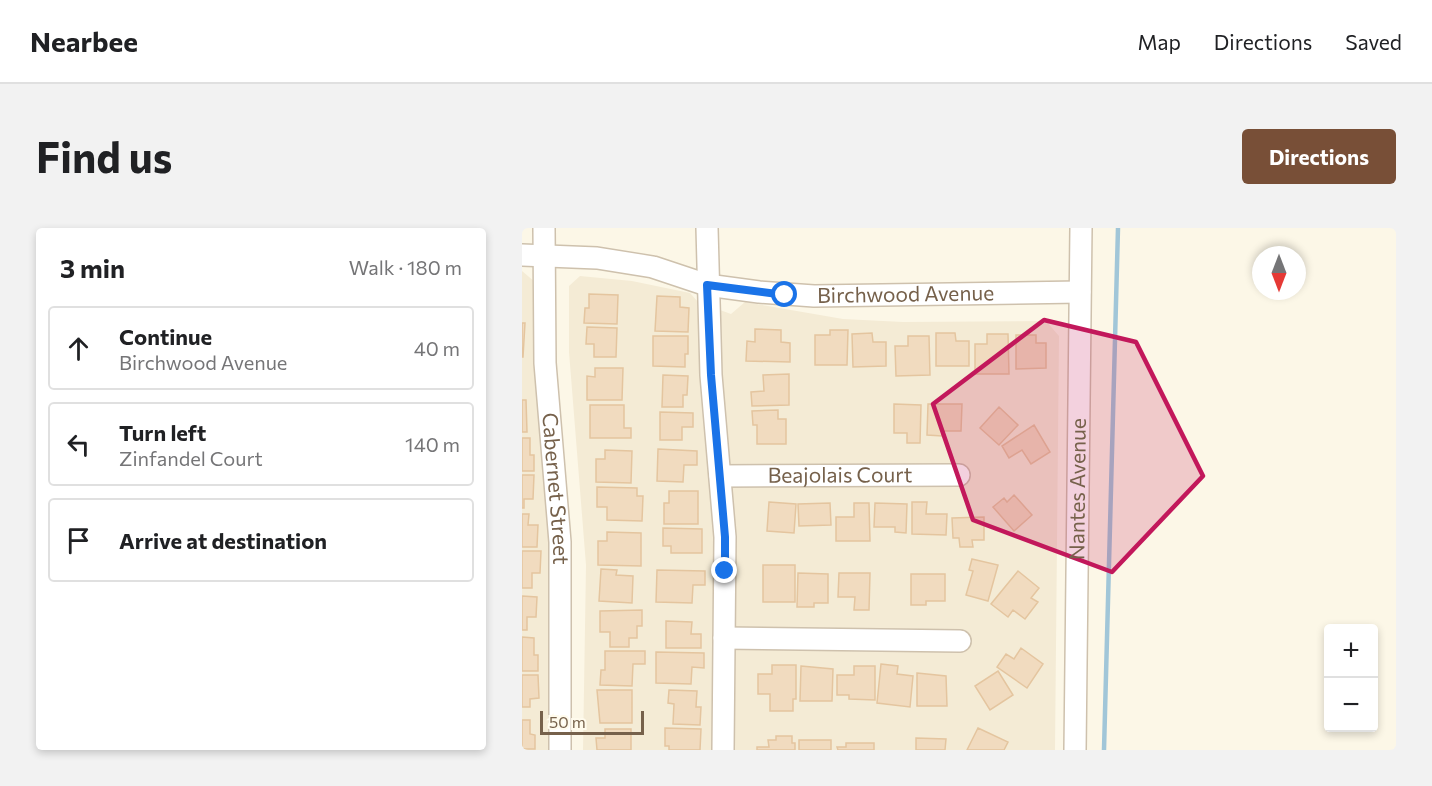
<!DOCTYPE html>
<html lang="en">
<head>
<meta charset="utf-8">
<style>
	:root { --surface:#fff; --page:#f2f2f2; --text:#202124; --muted:#757577; --line:#e0e0e0; --accent:#784f37 }
	body { margin:0; font-family:Commissioner,sans-serif; background:var(--page); color:var(--text) }
	.controls { position:absolute; right:18px; bottom:18px; display:grid; overflow:hidden; border-radius:6px; box-shadow:0 3px 9px #0003 }
	.controls button { width:54px; height:54px; display:grid; place-items:center; padding:0; border:0; border-bottom:2px solid var(--line); background:var(--surface); color:var(--text); font:30px sans-serif }
	.compass { position:absolute; left:730px; top:18px; width:54px; height:54px; border-radius:50%; background:var(--surface); box-shadow:0 3px 9px #0003; rotate:180deg }
	.scale { position:absolute; left:18px; bottom:15px; width:104px; box-sizing:border-box; padding-left:6px; border:3px solid #76614b; border-top:0; font-size:16px; line-height:21px; white-space:nowrap; color:#76614b; -webkit-text-stroke:4px #fffbed; paint-order:stroke }
	.stop { position:absolute; width:18px; height:18px; margin:-14px; border:4px solid #1a73e8; border-radius:50%; background:#fff }
	.stop.end { background:#1a73e8; border-color:#fff; box-shadow:0 2px 6px #0008 }
	.list { margin:0; padding:0; list-style:none }
	h2 { display:flex; justify-content:space-between; align-items:center; height:78px; margin:0; padding:0 24px; font-size:26px }
	h2 small { font-size:20px; font-weight:400; color:var(--muted) }
	.list li { display:grid; grid-template-columns:39px 1fr auto; gap:18px; align-items:center; box-sizing:border-box; height:84px; margin:0 12px 12px; padding:0 12px; border:2px solid var(--line); border-radius:6px }
	.list b { display:block; font-size:22px; white-space:nowrap }
	.list p { margin:0; font-size:20px; white-space:nowrap; color:var(--muted) }
	.list em { font-size:20px; font-style:normal; color:var(--muted) }
	.icon { flex:none; width:33px; height:33px; fill:none; stroke:currentColor; stroke-width:2; stroke-linecap:round; stroke-linejoin:round }
	.map { position:relative; flex:none; width:874px; height:522px; overflow:hidden; border-radius:6px }
	header { display:flex; align-items:center; gap:36px; box-sizing:border-box; height:84px; padding:0 30px; background:var(--surface); border-bottom:2px solid var(--line) }
	header strong { font-size:28px }
	nav { display:flex; gap:33px; margin-inline-start:auto; font-size:21px }
	.intro { display:flex; align-items:center; justify-content:space-between; box-sizing:border-box; height:144px; padding:0 36px }
	h1 { margin:0; font-size:42px }
	.button { padding:15px 27px; border-radius:6px; background:var(--accent); color:#fff; font-size:21px; font-weight:700 }
	main { display:flex; gap:36px; padding:0 36px }
	aside { flex:1; background:var(--surface); border-radius:6px; box-shadow:0 3px 9px #0003 }
	.map>svg:first-child { display:block }
	.residential { fill:#f4ebd5 }
	.lines { fill:none; stroke-linecap:round; stroke-linejoin:round }
	.stream { stroke:#a1c6d8; stroke-width:4.5 }
	.building { fill:#f1dbbf; stroke:#e4c59f; stroke-width:1.5 }
	.minor-casing { stroke:#cec1ad; stroke-width:24 }
	.minor { stroke:#fff; stroke-width:21 }
	.route { stroke:#1a73e8; stroke-width:8 }
	.marked { fill:#c2185b; fill-opacity:0.2; stroke:#c2185b; stroke-width:4.5; stroke-linejoin:round }
	.labels { text-anchor:middle; stroke-width:6; stroke-linejoin:round; paint-order:stroke }
	.street-label { font-size:21px; fill:#76614b; stroke:#fffbed }
</style>
</head>
<body>
<header>
<strong>Nearbee</strong>
<nav><a>Map</a><a>Directions</a><a>Saved</a></nav>
</header>
<div class="intro"><h1>Find us</h1><a class="button">Directions</a></div>
<main>
<aside>
<h2>3 min<small>Walk · 180 m</small></h2>
<ul class="list">
<li><svg class="icon" aria-label="ahead" viewBox="0 0 24 24"><path d="M12 20V5M6 11l6-6 6 6"/></svg><div><b>Continue</b><p>Birchwood Avenue</p></div><em>40 m</em></li>
<li><svg class="icon" aria-label="left" viewBox="0 0 24 24"><path d="M17 20v-9H6M10 6l-5 5 5 5"/></svg><div><b>Turn left</b><p>Zinfandel Court</p></div><em>140 m</em></li>
<li><svg class="icon" aria-label="arrive" viewBox="0 0 24 24"><path d="M6 21V4h12l-3 4 3 4H6"/></svg><div><b>Arrive at destination</b></div></li>
</ul>
</aside>
<div class="map">
<svg width="874" height="522" viewBox="0 0 874 522">
	<rect width="100%" height="100%" fill="#fcf7e7"/>
	<path class="residential" d="M0,43L13,54L14,152L28,319L26,522H0Z
		M58,48L110,53L168,65L176,74L209,86L223,74L321,91L381,94L524,93L537,108L533,522H61L64,337L47,124V58Z"/>
	<g class="lines">
		<path class="stream" d="M582,522L596,0"/>
	</g>
	<path class="building" d="M67,66L96,67L95,96L62,95L63,80H67Z
		M135,68L158,69V79L167,80L166,104L133,103Z
		M0,95H3L1,129H0Z
		M65,99L95,100L94,129H72V116H64Z
		M233,101L259,102V114L268,115V134L224,133L225,113L233,114Z
		M308,102H326L325,137H293V107H308Z
		M350,105L351,114H364V138L331,139L330,106Z
		M414,105H433L434,113H447V138H414Z
		M465,106H486L487,146H453V116H465Z
		M494,107H514V115H524V140L494,141Z
		M131,108H166V126H163V139L131,138Z
		M386,108H407L408,147L374,148L373,118H386Z
		M73,140H101L100,172H65V148L73,149Z
		M267,146V177L230,178L229,164L242,163L241,147Z
		M141,147L166,148L165,167H161V179H140Z
		M0,172H4L5,204H0Z
		M372,176L399,177L398,215H385V205H372Z
		M406,176H440L439,203H420V208L405,207Z
		M68,177H102V200H109V210H68Z
		M477,179L496,197L477,217L458,200Z
		M256,182V191H264V216H235V197H231L230,183Z
		M138,184L171,185V199H160V212H138Z
		M512,197L528,224L509,236L500,222L487,230L480,218Z
		M0,210H8V227H12V243H0Z
		M136,221L175,223V237H162L161,254L135,253Z
		M83,222L110,223L109,255L74,254V231H83Z
		M0,247H12L11,271H2V280H0Z
		M75,259L115,260V268H121L120,293L85,292V279H75Z
		M147,263H176V296H142V275H147Z
		M492,267L510,287L492,303L471,279L482,270L485,274Z
		M247,274L274,276L272,305L245,303Z
		M390,274H405L404,286H425L424,307L390,306Z
		M308,275L309,297L277,298L276,276Z
		M332,275H347L348,313H314V289H332Z
		M353,275L385,276L384,305L373,304V299H352Z
		M0,286H7L6,297H16L15,319H0Z
		M462,289V312H450L451,319H438L437,310H431L430,290Z
		M141,300L180,301V325H149V318H141Z
		M85,304L119,305V338L76,337V313H85Z
		M0,323H19L18,345H10V360H0Z
		M450,331L476,337L466,373L444,367L451,343L447,342Z
		M241,337H273V374H241Z
		M79,341L95,342L94,347L111,348L110,375L77,373Z
		M135,342L183,343V357H171L170,375L134,374Z
		M496,343L517,360L509,370L516,374L503,391L491,382L486,389L469,376Z
		M276,345L306,346V375H292V379H275Z
		M317,345H348L347,382H332L333,369H316Z
		M389,346H423V373H404V377H389Z
		M0,368L15,369L14,389H5V402H0Z
		M120,382V398H115V410H107V419H88V404H78V383Z
		M144,393L170,394L169,406H179V420H144Z
		M0,409L12,410V427H16V443H0Z
		M499,420L521,436L505,460L475,439L484,426L492,431Z
		M83,423H123V436H111L110,458L78,457L79,442H83Z
		M134,424L182,425V440L170,439L169,456L134,455Z
		M359,436L376,438L375,446L391,448L388,479L355,475Z
		M250,437H274V471H271V483H248V466H236V446H250Z
		M279,438L311,441L310,473H278Z
		M332,438H353V472L327,471V467H315V447H332Z
		M476,443L491,467L468,482L453,458Z
		M395,445L424,448L425,478H395Z
		M0,447H16L17,470L8,471V479H0Z
		M75,462H110V495H78Z
		M147,462L175,463L174,479H179L178,497L151,496L152,476L146,475Z
		M0,492H8V506L13,507V521H0Z
		M143,500L179,501L178,522H147V518H143Z
		M456,500L486,514L482,522H445Z
		M83,501H109V522H75L74,510H83Z
		M254,508H270V515H273V522H235V519H247L246,512H254Z
		M394,510L424,511L423,522H394Z
		M277,512H309V522H277Z
		M324,515H352V522H316L315,519H324Z"/>
	<g class="lines">
		<g class="minor-casing">
			<g id="minor">
				<path id="s1" d="M22,0L23,135L38,314V522"/>
				<path d="M185,0L189,147L203,309L201,522"/>
				<path id="s2" d="M0,27L75,30L131,39L185,57L237,64L292,68L558,64"/>
				<path id="s3" d="M198,248L437,247"/>
				<path d="M202,410L438,413"/>
				<path id="s4" d="M553,522L559,0"/>
			</g>
		</g>
		<use href="#minor" class="minor"/>
	</g>
	<g class="lines">
		<path class="route" d="M203,343V309L189,147L185,57L263,67"/>
	</g>
	<path class="marked" d="M522,92L614,114L681,248L590,344L451,292L411,176Z"/>
	<g class="labels">
		<g class="street-label">
			<text dy="7" stroke="none"><textPath href="#s2" startOffset="388">Birchwood Avenue</textPath></text>
			<text dy="7" stroke="none"><textPath href="#s3" startOffset="120">Beajolais Court</textPath></text>
			<text dy="7" stroke="none"><textPath href="#s1" startOffset="261">Cabernet Street</textPath></text>
			<text dy="7" stroke="none"><textPath href="#s4" startOffset="261">Nantes Avenue</textPath></text>
		</g>
	</g>
</svg>
<div class="controls">
<button>+</button>
<button>−</button>
</div>
<svg class="compass" viewBox="-18 -18 36 36"><path d="M0-13l5 13h-10z" fill="#e53935"/><path d="M0 13l5-13h-10z" fill="#757577"/></svg>
<div class="scale">50 m</div>
<div class="stop" style="left:263px;top:67px"></div>
<div class="stop end" style="left:203px;top:343px"></div>
</div>
</main>
</body>
</html>
